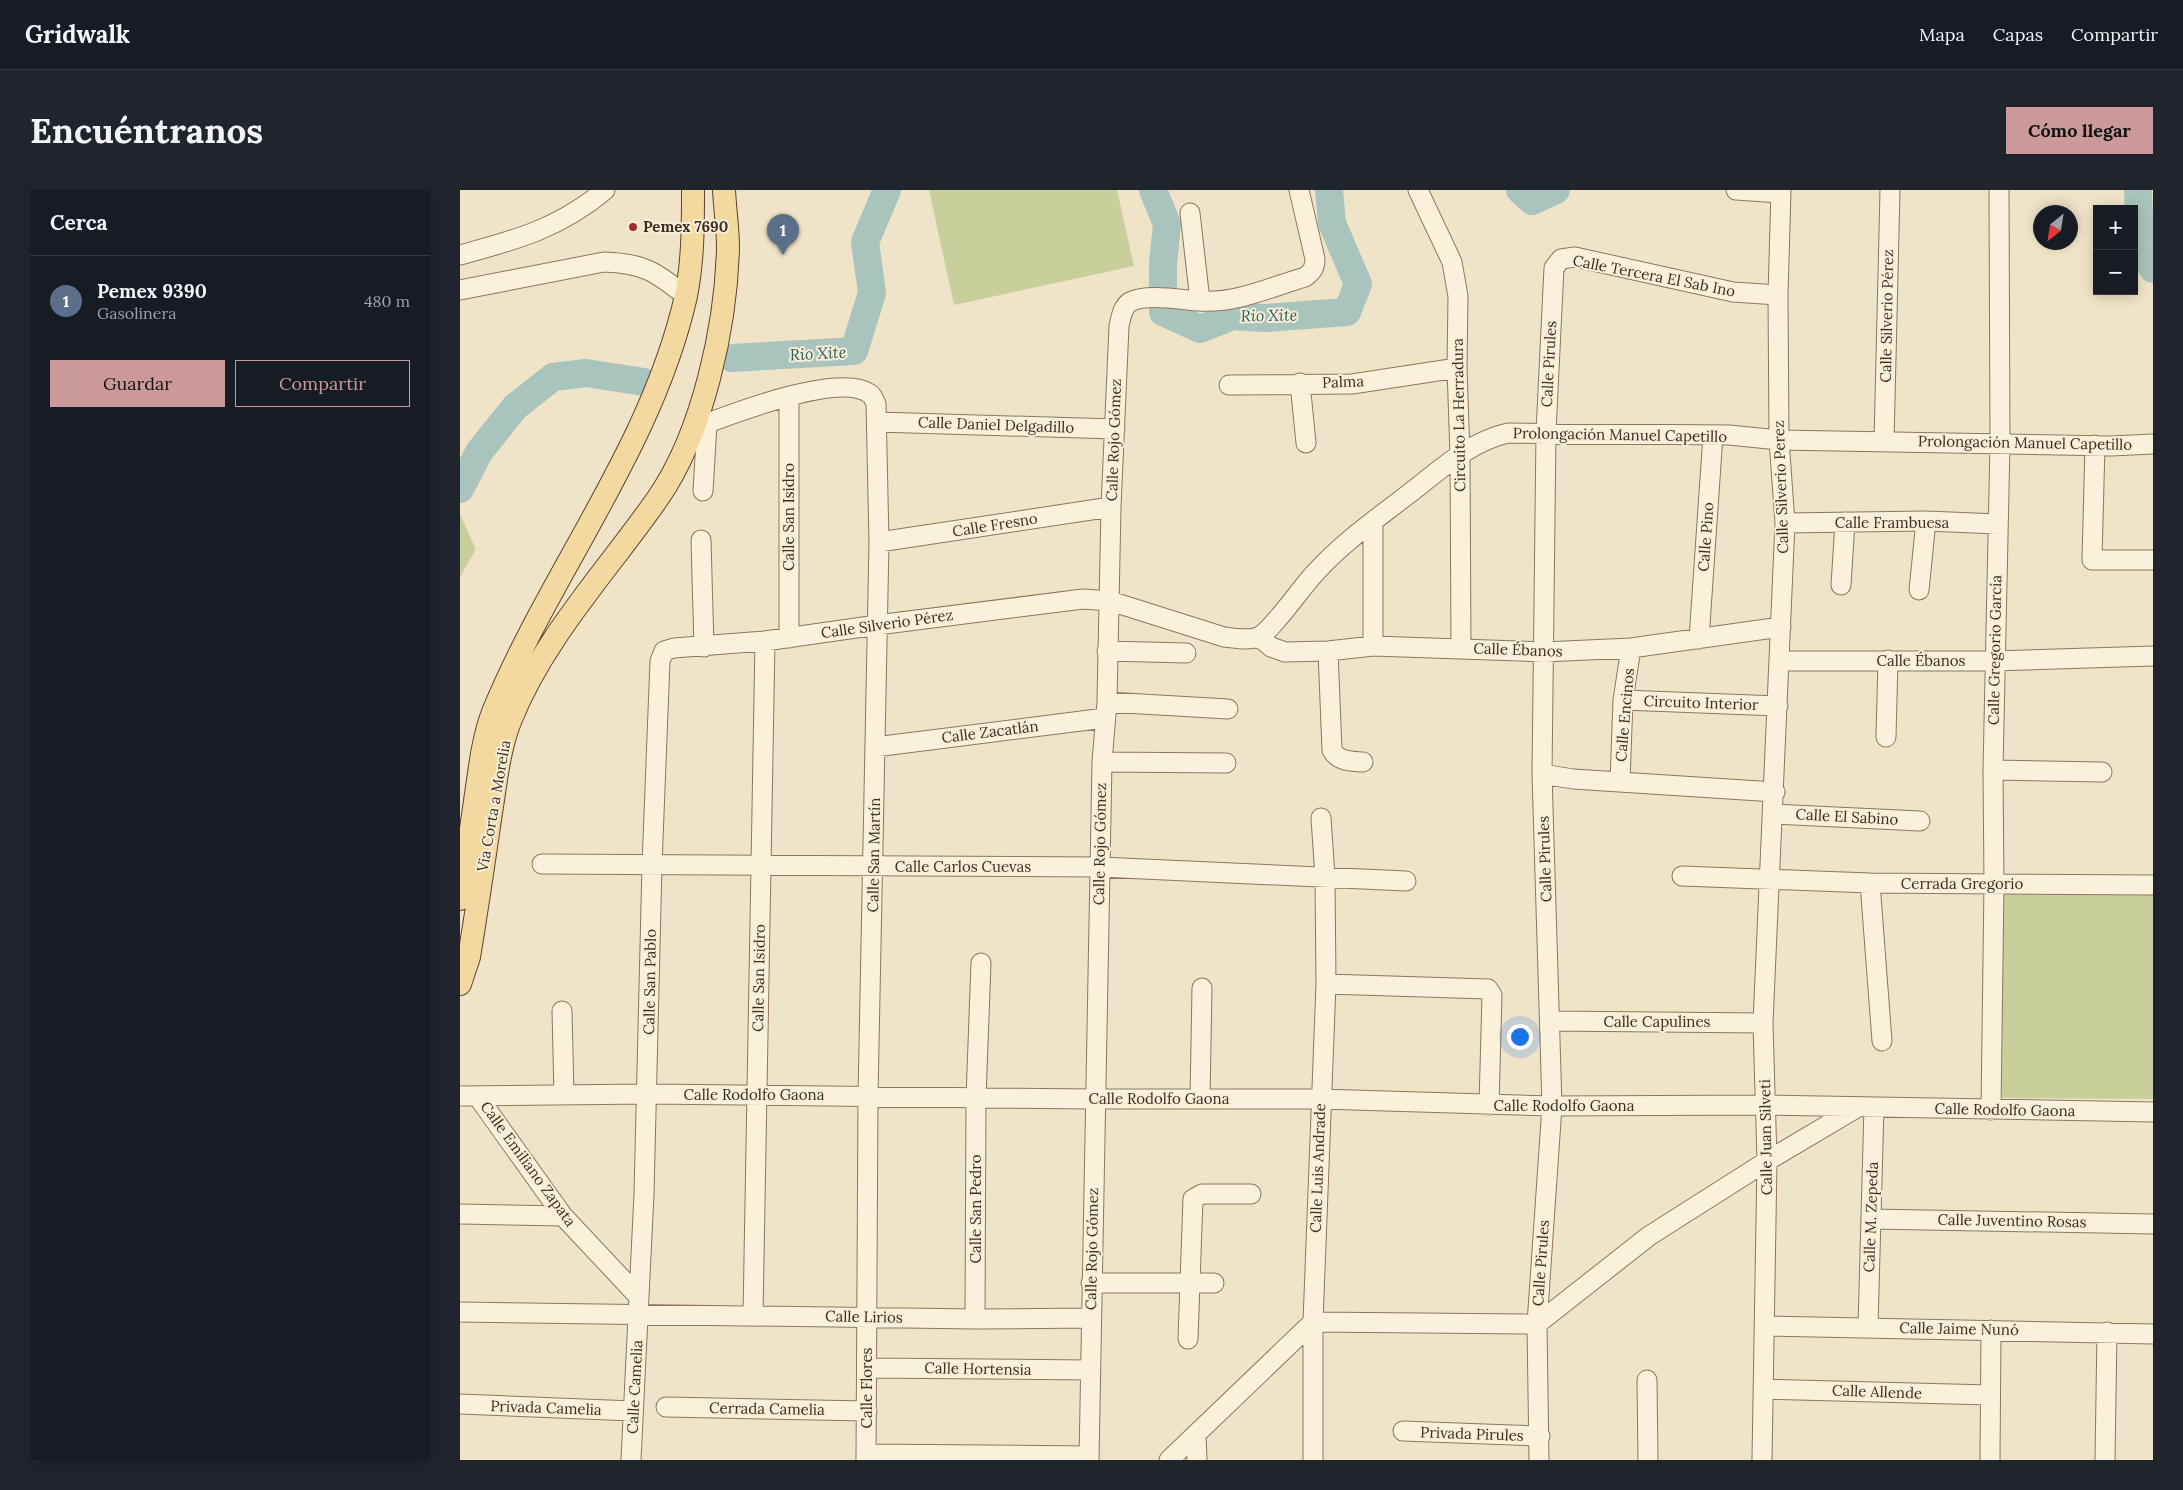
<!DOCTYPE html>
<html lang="es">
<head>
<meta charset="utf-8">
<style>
	:root { --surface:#171b24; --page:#20242c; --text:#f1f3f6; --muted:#9ea1a6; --line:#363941; --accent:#cc999b }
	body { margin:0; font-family:Lora,serif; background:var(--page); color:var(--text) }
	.controls { position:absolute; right:15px; top:15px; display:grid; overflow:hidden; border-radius:0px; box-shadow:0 2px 12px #0003 }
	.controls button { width:45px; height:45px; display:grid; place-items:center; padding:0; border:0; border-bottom:1px solid var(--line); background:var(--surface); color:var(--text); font:25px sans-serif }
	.compass { position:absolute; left:1573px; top:15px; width:45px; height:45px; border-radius:50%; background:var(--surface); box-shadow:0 2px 12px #0003; rotate:210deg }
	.you { position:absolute; left:1059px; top:846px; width:18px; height:18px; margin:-12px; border:4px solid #fff; border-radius:50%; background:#1a73e8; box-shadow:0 0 0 8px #1a73e833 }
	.badge { display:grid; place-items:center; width:32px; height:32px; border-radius:50%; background:var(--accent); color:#fff; font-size:16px; font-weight:700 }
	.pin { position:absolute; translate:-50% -41px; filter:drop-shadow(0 1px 2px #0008) }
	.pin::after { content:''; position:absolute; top:26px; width:18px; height:15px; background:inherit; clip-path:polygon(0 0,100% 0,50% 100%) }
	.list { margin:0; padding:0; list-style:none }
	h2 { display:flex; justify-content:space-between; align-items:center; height:65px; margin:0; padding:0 20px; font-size:21px }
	h2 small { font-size:16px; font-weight:400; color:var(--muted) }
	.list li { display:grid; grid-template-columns:32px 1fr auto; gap:15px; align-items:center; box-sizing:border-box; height:90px; padding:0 20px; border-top:1px solid var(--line) }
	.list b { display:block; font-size:19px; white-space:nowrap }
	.list p { margin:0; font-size:16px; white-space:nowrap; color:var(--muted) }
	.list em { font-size:16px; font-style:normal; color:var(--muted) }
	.actions { display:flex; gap:10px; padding:15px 20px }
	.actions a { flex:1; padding:11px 0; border:1px solid var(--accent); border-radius:0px; text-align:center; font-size:18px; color:var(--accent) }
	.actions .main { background:var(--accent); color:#111 }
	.map { position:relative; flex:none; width:1693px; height:1270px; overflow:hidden; border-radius:0px }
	header { display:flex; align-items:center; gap:30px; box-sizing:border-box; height:70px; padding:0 25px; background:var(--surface); border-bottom:1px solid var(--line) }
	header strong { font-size:24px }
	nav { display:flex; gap:28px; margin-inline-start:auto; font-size:18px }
	.intro { display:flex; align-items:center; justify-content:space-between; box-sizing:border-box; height:120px; padding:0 30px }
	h1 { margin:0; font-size:35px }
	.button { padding:12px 22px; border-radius:0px; background:var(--accent); color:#111; font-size:18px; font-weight:700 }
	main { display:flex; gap:30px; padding:0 30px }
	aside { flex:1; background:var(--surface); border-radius:0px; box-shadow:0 2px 12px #0003 }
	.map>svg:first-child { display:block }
	.green { fill:#c9cf9b }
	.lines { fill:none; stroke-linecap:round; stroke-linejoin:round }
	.river { stroke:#a9c4bc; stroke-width:28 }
	.minor-casing { stroke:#8d765c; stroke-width:21 }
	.major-casing { stroke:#5b4430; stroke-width:24 }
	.minor { stroke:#faf1dc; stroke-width:19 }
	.major { stroke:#f3d9a0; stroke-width:22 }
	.poi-dot { fill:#9e2a2b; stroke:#f7eed8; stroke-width:2 }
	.labels { text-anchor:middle; stroke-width:4; stroke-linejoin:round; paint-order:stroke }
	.poi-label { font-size:15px; font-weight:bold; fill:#3d2e20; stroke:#f7eed8; text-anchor:start }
	.street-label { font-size:15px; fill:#3d2e20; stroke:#f7eed8 }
	.water-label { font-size:16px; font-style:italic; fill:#2f5d5a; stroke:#f7eed8 }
</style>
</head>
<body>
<header>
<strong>Gridwalk</strong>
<nav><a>Mapa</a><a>Capas</a><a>Compartir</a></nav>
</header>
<div class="intro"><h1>Encuéntranos</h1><a class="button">Cómo llegar</a></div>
<main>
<aside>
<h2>Cerca<small></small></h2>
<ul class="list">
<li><span class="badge" style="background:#5c6f8a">1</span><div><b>Pemex 9390</b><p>Gasolinera</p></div><em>480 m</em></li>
</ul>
<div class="actions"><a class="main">Guardar</a><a>Compartir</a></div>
</aside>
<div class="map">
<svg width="1693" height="1270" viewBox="0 0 1693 1270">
	<rect width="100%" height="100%" fill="#f0e4c8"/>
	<path class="green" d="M469,0H657L674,76L494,115Z
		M0,325L16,359L0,387Z
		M1542,703L1693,704V909L1542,908Z"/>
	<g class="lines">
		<path class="river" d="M693,0L707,34L703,73V122L740,139L773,126L805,128L887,122L898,94L872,33L869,0
			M1060,0L1072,11L1096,0
			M1678,0L1680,54L1693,79
			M272,168L394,161L412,103L405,52L427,0
			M0,299L19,262L55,217L93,187L126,183L184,192"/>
		<g class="minor-casing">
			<path id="minor" d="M958,0L992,72L998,106L997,178L1000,265L1001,458
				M1276,0L1321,3
				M730,23L740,111
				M0,65C56,50 100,38 145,0
				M0,100L144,72C183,73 196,82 226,106
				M840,193L846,253
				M769,195L892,194L997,178
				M417,232L655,239
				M232,239C266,226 380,181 410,204C413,206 414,210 416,214L419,352L408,906L406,1270
				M1424,252L1430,0
				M1635,255L1632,370H1693
				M243,301L247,234
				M913,332V456
				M1325,333L1466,331L1538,334
				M241,350L244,457
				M419,352L651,317
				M1381,395L1385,332
				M1459,400L1466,331
				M799,447L811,457L825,462L868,461L913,456L1084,462L1171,458L1321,437
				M329,448V206
				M1239,449L1253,245
				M647,461L726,463
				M868,461L872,560C878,572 892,571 903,572
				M1320,471H1534L1693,466
				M1163,510L1318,516
				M647,512L768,519
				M1426,547L1428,470
				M415,557L645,528
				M642,572L766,573
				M1533,580L1642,582
				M1082,584L1113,589L1315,602
				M1160,592L1163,510L1171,458
				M1314,624L1460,631
				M82,674L640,677L946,691
				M1222,686L1410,693L1693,695
				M1410,693L1422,851
				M866,794L1028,799L1032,805L1029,915
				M102,821L104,904
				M1090,831L1303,833
				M0,906L188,904L634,909H860L1092,916L1307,915L1693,922
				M18,907L103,1026L179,1107
				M740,909L742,798
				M1531,920L1534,694L1533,580L1540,254L1539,0
				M0,1024L103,1026
				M1411,1029L1693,1034
				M631,1093H754
				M0,1122L515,1129L630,1128
				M293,1126L305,451
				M515,1129L516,908L521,773
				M1304,1136L1693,1144
				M1408,1137L1414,917
				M728,1149L733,1009L742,1004H791
				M407,1178L629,1180
				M1187,1190L1188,1270
				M1303,1199L1530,1205
				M0,1214L173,1221
				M206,1217L407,1221
				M943,1241L1080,1246
				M736,1244L737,1270
				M406,1264L629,1266
				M171,1270L184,1004L192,675L200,471L204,461L214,458L305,451L417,435L623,409L650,411L764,447C775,448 788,451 798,447C812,441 843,395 856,382C882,353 915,330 946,306C978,282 1008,252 1048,243L1269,245L1319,250L1651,256L1693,254
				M629,1270L642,572L647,512L651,317L659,136C661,128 662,117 670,112C686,103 722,110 739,111C775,114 811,97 845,87C852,82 855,78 855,69L839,0
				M709,1270L853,1132L1077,1134L1189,1046L1307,971L1398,917
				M853,1270V1132L866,794L865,687L861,628
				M1079,1270L1077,1134L1092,916L1082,584L1086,242L1094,78L1101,69L1115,67L1273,102L1318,105
				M1302,1270L1307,971L1303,833L1325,333L1319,250L1318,105L1321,0
				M1530,1270L1531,1140
				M1645,1270L1647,1142"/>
		</g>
		<g class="major-casing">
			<path id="major" d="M0,709C6,674 11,639 16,604C20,577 23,548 33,522C91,381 192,257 226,106C233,71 233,35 233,0
				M0,794L9,767C17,719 24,671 31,623C36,592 39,558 51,529C84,447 148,380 198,308C243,243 266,136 268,58C268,39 265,19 264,0"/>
		</g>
		<use href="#minor" class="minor"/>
		<use href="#major" class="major"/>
	</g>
	<circle class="poi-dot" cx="173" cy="37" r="5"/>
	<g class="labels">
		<g class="poi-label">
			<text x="183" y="42">Pemex 7690</text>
		</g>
		<g class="street-label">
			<text transform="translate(1194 86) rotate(11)" y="5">Calle Tercera El Sab Ino</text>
			<text transform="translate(1427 126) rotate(-89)" y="5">Calle Silverio Pérez</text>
			<text transform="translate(1089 174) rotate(-87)" y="5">Calle Pirules</text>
			<text transform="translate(883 192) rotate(-2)" y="5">Palma</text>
			<text transform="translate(999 225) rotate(-91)" y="5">Circuito La Herradura</text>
			<text transform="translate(536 235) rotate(2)" y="5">Calle Daniel Delgadillo</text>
			<text transform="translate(1160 245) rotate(1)" y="5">Prolongación Manuel Capetillo</text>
			<text transform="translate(654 250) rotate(-88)" y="5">Calle Rojo Gómez</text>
			<text transform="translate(1565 253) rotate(1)" y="5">Prolongación Manuel Capetillo</text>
			<text transform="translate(1321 297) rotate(-92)" y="5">Calle Silverio Perez</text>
			<text transform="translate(329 327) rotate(-90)" y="5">Calle San Isidro</text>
			<text x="1432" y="338">Calle Frambuesa</text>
			<text transform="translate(535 335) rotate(-9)" y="5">Calle Fresno</text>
			<text transform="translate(1246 347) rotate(-86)" y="5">Calle Pino</text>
			<text transform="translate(427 434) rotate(-8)" y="5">Calle Silverio Pérez</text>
			<text transform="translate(1058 460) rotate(2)" y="5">Calle Ébanos</text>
			<text transform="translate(1535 460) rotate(-89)" y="5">Calle Gregorio García</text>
			<text x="1461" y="476">Calle Ébanos</text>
			<text transform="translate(1241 513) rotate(2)" y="5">Circuito Interior</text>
			<text transform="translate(1165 525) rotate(-85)" y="5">Calle Encinos</text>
			<text transform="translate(530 542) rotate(-7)" y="5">Calle Zacatlán</text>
			<text transform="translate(34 616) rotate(-80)" y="5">Via Corta a Morelia</text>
			<text transform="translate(1387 627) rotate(3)" y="5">Calle El Sabino</text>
			<text transform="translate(640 654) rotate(-89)" y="5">Calle Rojo Gómez</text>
			<text transform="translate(414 665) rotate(-89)" y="5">Calle San Martín</text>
			<text transform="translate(1085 669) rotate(-92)" y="5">Calle Pirules</text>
			<text x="503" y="682">Calle Carlos Cuevas</text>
			<text x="1502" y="699">Cerrada Gregorio</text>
			<text transform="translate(299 788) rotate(-89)" y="5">Calle San Isidro</text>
			<text transform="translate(190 792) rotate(-89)" y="5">Calle San Pablo</text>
			<text x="1197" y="837">Calle Capulines</text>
			<text x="294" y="910">Calle Rodolfo Gaona</text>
			<text x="699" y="914">Calle Rodolfo Gaona</text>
			<text x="1104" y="921">Calle Rodolfo Gaona</text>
			<text transform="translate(1545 920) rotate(1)" y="5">Calle Rodolfo Gaona</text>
			<text transform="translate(1306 947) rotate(-91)" y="5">Calle Juan Silveti</text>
			<text transform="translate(68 974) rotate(54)" y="5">Calle Emiliano Zapata</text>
			<text transform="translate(858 978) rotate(-88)" y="5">Calle Luis Andrade</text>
			<text transform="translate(516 1019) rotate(-90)" y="5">Calle San Pedro</text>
			<text transform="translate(1411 1027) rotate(-88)" y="5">Calle M. Zepeda</text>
			<text transform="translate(1552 1031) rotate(1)" y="5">Calle Juventino Rosas</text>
			<text transform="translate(632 1059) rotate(-89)" y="5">Calle Rojo Gómez</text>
			<text transform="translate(1081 1073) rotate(-86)" y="5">Calle Pirules</text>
			<text transform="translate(404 1127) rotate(1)" y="5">Calle Lirios</text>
			<text transform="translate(1499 1139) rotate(1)" y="5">Calle Jaime Nunó</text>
			<text transform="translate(518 1179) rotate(1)" y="5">Calle Hortensia</text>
			<text transform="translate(175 1197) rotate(-87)" y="5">Calle Camelia</text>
			<text transform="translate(407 1198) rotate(-90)" y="5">Calle Flores</text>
			<text transform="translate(1417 1202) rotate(2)" y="5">Calle Allende</text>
			<text transform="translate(86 1218) rotate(2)" y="5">Privada Camelia</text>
			<text transform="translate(307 1219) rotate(1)" y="5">Cerrada Camelia</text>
			<text transform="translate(1012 1244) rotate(2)" y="5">Privada Pirules</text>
		</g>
		<g class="water-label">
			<text transform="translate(809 125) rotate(-1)" y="6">Rio Xite</text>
			<text transform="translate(358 163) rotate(-3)" y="6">Rio Xite</text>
		</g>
	</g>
</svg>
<div class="controls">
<button>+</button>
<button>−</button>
</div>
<svg class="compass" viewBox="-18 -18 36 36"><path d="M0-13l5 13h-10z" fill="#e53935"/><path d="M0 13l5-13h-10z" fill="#9ea1a6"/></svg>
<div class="you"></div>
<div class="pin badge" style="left:323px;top:65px;background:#5c6f8a">1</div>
</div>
</main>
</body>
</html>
